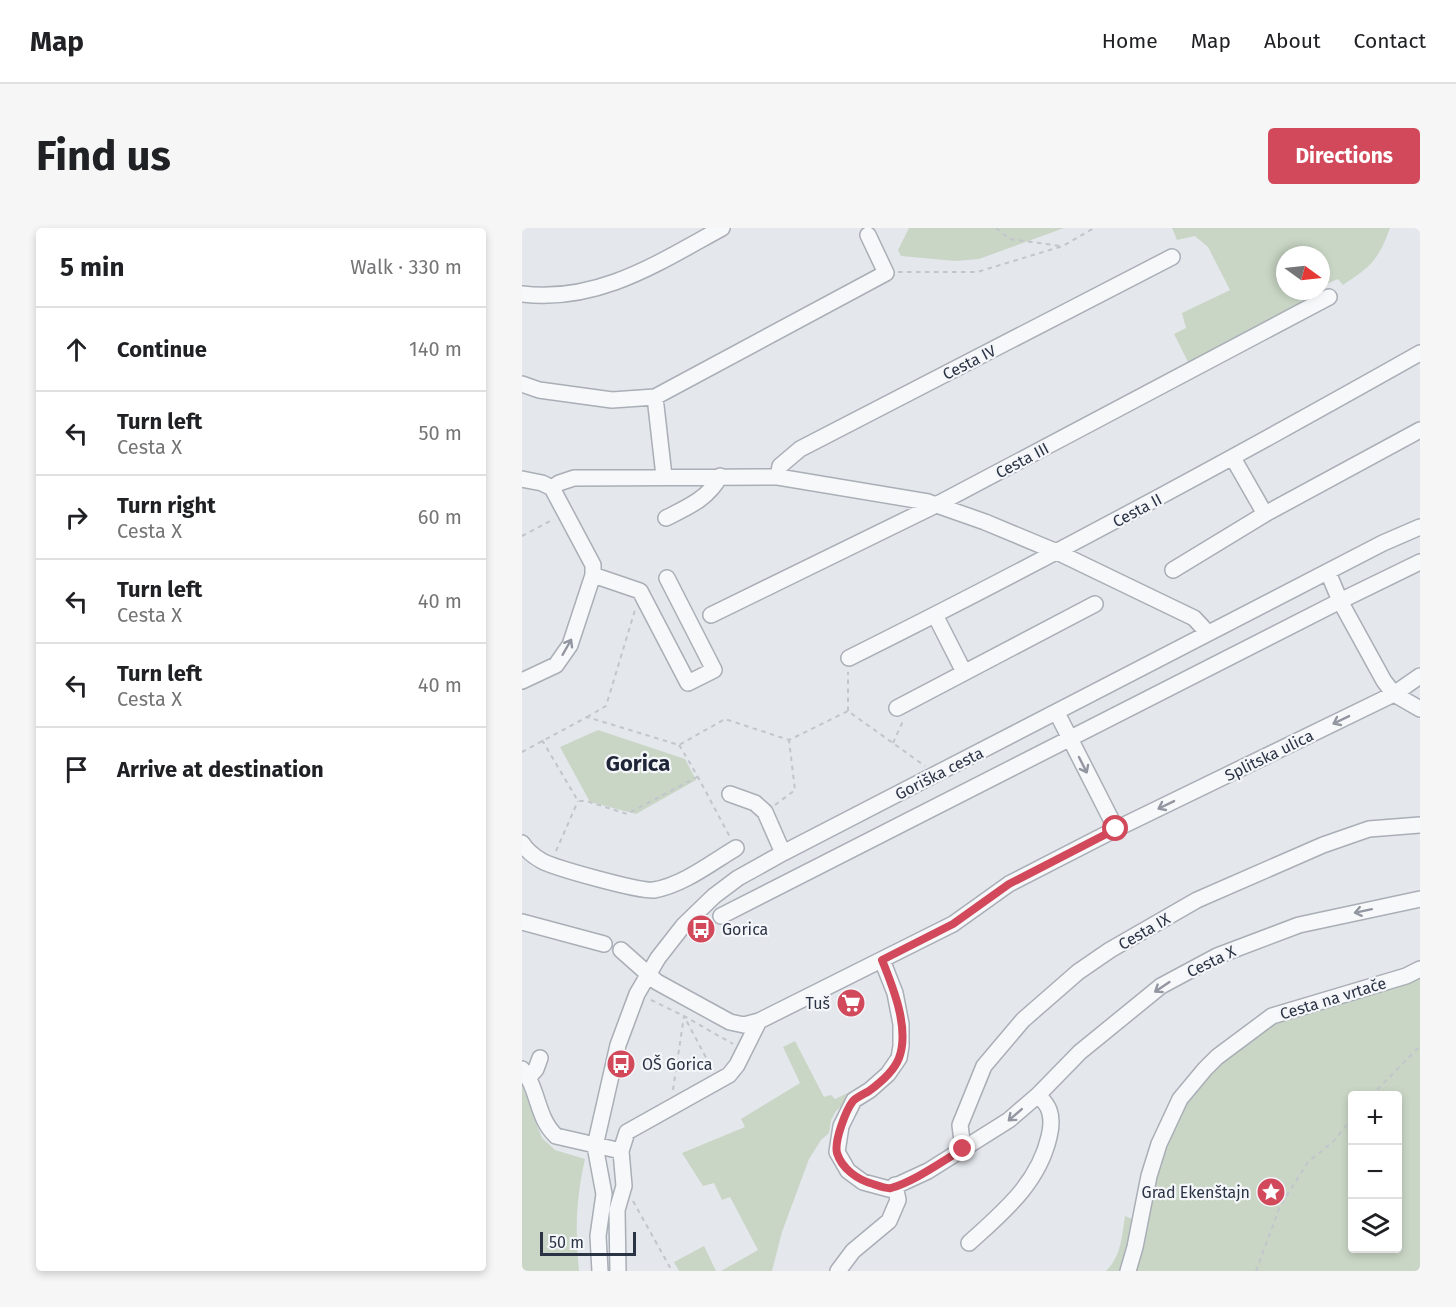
<!DOCTYPE html>
<html lang="en">
<head>
<meta charset="utf-8">
<style>
	:root { --surface:#fff; --page:#f6f6f6; --text:#202124; --muted:#757577; --line:#e0e0e0; --accent:#d1495b }
	body { margin:0; font-family:"Fira Sans",sans-serif; background:var(--page); color:var(--text) }
	.controls { position:absolute; right:18px; bottom:18px; display:grid; overflow:hidden; border-radius:6px; box-shadow:0 3px 9px #0003 }
	.controls button { width:54px; height:54px; display:grid; place-items:center; padding:0; border:0; border-bottom:2px solid var(--line); background:var(--surface); color:var(--text); font:30px sans-serif }
	.compass { position:absolute; left:754px; top:18px; width:54px; height:54px; border-radius:50%; background:var(--surface); box-shadow:0 3px 9px #0003; rotate:105deg }
	.scale { position:absolute; left:18px; bottom:15px; width:96px; box-sizing:border-box; padding-left:6px; border:3px solid #2b3445; border-top:0; font-size:16px; line-height:21px; white-space:nowrap; color:#2b3445; -webkit-text-stroke:4px #f4f6f9; paint-order:stroke }
	.stop { position:absolute; width:18px; height:18px; margin:-14px; border:4px solid #d1495b; border-radius:50%; background:#fff }
	.stop.end { background:#d1495b; border-color:#fff; box-shadow:0 2px 6px #0008 }
	.list { margin:0; padding:0; list-style:none }
	h2 { display:flex; justify-content:space-between; align-items:center; height:78px; margin:0; padding:0 24px; font-size:26px }
	h2 small { font-size:20px; font-weight:400; color:var(--muted) }
	.list li { display:grid; grid-template-columns:39px 1fr auto; gap:18px; align-items:center; box-sizing:border-box; height:84px; padding:0 24px; border-top:2px solid var(--line) }
	.list b { display:block; font-size:22px; white-space:nowrap }
	.list p { margin:0; font-size:20px; white-space:nowrap; color:var(--muted) }
	.list em { font-size:20px; font-style:normal; color:var(--muted) }
	.icon { flex:none; width:33px; height:33px; fill:none; stroke:currentColor; stroke-width:2; stroke-linecap:round; stroke-linejoin:round }
	.map { position:relative; flex:none; width:898px; height:1043px; overflow:hidden; border-radius:6px }
	header { display:flex; align-items:center; gap:36px; box-sizing:border-box; height:84px; padding:0 30px; background:var(--surface); border-bottom:2px solid var(--line) }
	header strong { font-size:28px }
	nav { display:flex; gap:33px; margin-inline-start:auto; font-size:21px }
	.intro { display:flex; align-items:center; justify-content:space-between; box-sizing:border-box; height:144px; padding:0 36px }
	h1 { margin:0; font-size:42px }
	.button { padding:15px 27px; border-radius:6px; background:var(--accent); color:#fff; font-size:21px; font-weight:700 }
	main { display:flex; gap:36px; padding:0 36px }
	aside { flex:1; background:var(--surface); border-radius:6px; box-shadow:0 3px 9px #0003 }
	.map>svg:first-child { display:block }
	.green { fill:#c9d6c5; fill-rule:evenodd }
	.lines { fill:none; stroke-linecap:round; stroke-linejoin:round }
	.minor-casing { stroke:#a9aeb7; stroke-width:18 }
	.path { stroke:#c2c5cb; stroke-width:2; stroke-dasharray:4.5 4.5; stroke-linecap:butt }
	.minor { stroke:#f7f8fa; stroke-width:15 }
	.oneway { stroke:#9196a0 }
	.route { stroke:#d1495b; stroke-width:8 }
	.labels { text-anchor:middle; stroke-width:4.5; stroke-linejoin:round; paint-order:stroke }
	.street-label { font-size:16px; fill:#2b3445; stroke:#f4f6f9 }
	.poi-label { font-size:16px; fill:#2b3445; stroke:#f4f6f9; text-anchor:start }
	.district-label { font-size:22px; font-weight:bold; fill:#1d2536; stroke:#f4f6f9 }
</style>
</head>
<body>
<header>
<strong>Map</strong>
<nav><a>Home</a><a>Map</a><a>About</a><a>Contact</a></nav>
</header>
<div class="intro"><h1>Find us</h1><a class="button">Directions</a></div>
<main>
<aside>
<h2>5 min<small>Walk · 330 m</small></h2>
<ul class="list">
<li><svg class="icon" aria-label="ahead" viewBox="0 0 24 24"><path d="M12 20V5M6 11l6-6 6 6"/></svg><div><b>Continue</b></div><em>140 m</em></li>
<li><svg class="icon" aria-label="left" viewBox="0 0 24 24"><path d="M17 20v-9H6M10 6l-5 5 5 5"/></svg><div><b>Turn left</b><p>Cesta X</p></div><em>50 m</em></li>
<li><svg class="icon" aria-label="right" viewBox="0 0 24 24"><path d="M7 20v-9h11M14 6l5 5-5 5"/></svg><div><b>Turn right</b><p>Cesta X</p></div><em>60 m</em></li>
<li><svg class="icon" aria-label="left" viewBox="0 0 24 24"><path d="M17 20v-9H6M10 6l-5 5 5 5"/></svg><div><b>Turn left</b><p>Cesta X</p></div><em>40 m</em></li>
<li><svg class="icon" aria-label="left" viewBox="0 0 24 24"><path d="M17 20v-9H6M10 6l-5 5 5 5"/></svg><div><b>Turn left</b><p>Cesta X</p></div><em>40 m</em></li>
<li><svg class="icon" aria-label="arrive" viewBox="0 0 24 24"><path d="M6 21V4h12l-3 4 3 4H6"/></svg><div><b>Arrive at destination</b></div></li>
</ul>
</aside>
<div class="map">
<svg width="898" height="1043" viewBox="0 0 898 1043">
	<rect width="100%" height="100%" fill="#e4e7ec"/>
	<path class="green" d="M387,0H542L457,31L433,33L379,28L376,22Z
		M650,0H868C856,33 849,38 821,57L816,51L800,58L799,63V27H763V63H799L797,71L666,134L652,106L664,100L660,85L708,62L686,19L673,8L655,12Z
		M76,502L163,531L174,552L114,586L68,574L38,519Z
		M898,744V1043H609L626,960L663,869L690,836L753,791ZM830,868H876V1020H830Z
		M273,813L302,869L309,867L313,871L328,864L330,868L314,883L309,892L307,905L299,912L287,931L260,1004L250,1043H199L236,1022L208,969L200,972L192,955L181,958L160,925L223,899L219,891L278,855L261,819Z
		M0,858L20,910L33,922L63,931C54,970 53,1003 57,1043H0Z
		M603,988L612,992L601,1043H584C599,1029 600,1008 603,988Z
		M182,1018L194,1043H157L152,1034Z"/>
	<g class="lines">
		<g class="minor-casing">
			<path id="minor" d="M0,66C76,75 136,35 200,0
				M0,156L17,162L90,172L133,169L142,248
				M133,169L364,45L346,7
				M711,230L743,286
				M256,249L258,238L278,221L650,29
				M0,251L20,255L30,260
				M30,260L37,255L52,250L256,249L406,274L463,294L535,324L672,390L686,405
				M144,290C166,279 187,270 198,248
				M651,342L743,286L898,202
				M806,344L818,373L862,453L872,466L898,481
				M71,347L118,363L166,455L192,442L145,350
				M189,387L414,277L807,69
				M413,387L442,444
				M327,430C520,334 710,231 898,125
				M0,453L34,437L48,417L71,347V337L30,260
				M375,480L573,376
				M208,566L233,575L243,584L261,625
				M594,601L872,466L898,448
				M0,615C5,623 11,628 20,633C33,640 119,664 132,662C161,657 189,635 214,620
				M199,688L818,373L898,334
				M0,694L82,716
				M99,722L135,754L208,794L222,797L237,793L431,696L487,656L594,601L535,485
				M360,732L373,765L379,796V818L377,830L366,846L348,862L332,872L319,898L315,924L326,943L341,954L367,961L406,943L487,892L516,867L558,824L639,758L695,728L777,697L898,671
				M0,841C17,861 14,889 34,908L99,923L102,958L95,982L96,1043
				M7,849L14,841L18,830
				M441,921L438,897L462,838L501,792L556,744L588,722L675,672L801,617L847,601L898,597
				M99,923L105,904L207,847L215,837L237,793
				M447,1015C481,984 516,956 527,909C529,901 530,890 527,882C525,876 520,871 516,867
				M78,1043L76,1008L82,966L73,918L96,817L115,766L136,730L161,698L192,668L216,650L261,625L861,315L898,299
				M316,1043L331,1023L367,993L376,972L373,957
				M606,1043L613,1019L627,948L637,916L658,871L683,841L695,829L750,788L884,748L898,741"/>
		</g>
		<path class="path" d="M474,0L488,11L539,18
			M376,44H455L541,18L572,0
			M0,308L32,291
			M326,483V444
			M65,489L84,478L113,382
			M20,512L56,573H64L105,586L177,548
			M371,515L381,493
			M157,517C176,547 191,578 208,609
			M0,524L65,489L157,517L203,491L267,512L326,483L403,538
			M253,577L273,562L267,512
			M34,623L56,573
			M168,711L178,706L187,696
			M129,772L162,788L211,816
			M151,862L162,788L190,841
			M849,868L898,818
			M111,973L150,1043
			M734,1043L758,978L786,934L812,913L830,890
			M895,1043L898,1041"/>
		<use href="#minor" class="minor"/>
	</g>
	<defs><path id="oneway-shaft" d="M-6 0H5M1.5-3L5.5 0L1.5 3" fill="none" stroke-width="1.6" stroke-linecap="round" stroke-linejoin="round" transform="scale(1.5)"/></defs>
	<g class="oneway">
		<use href="#oneway-shaft" transform="translate(45 419) rotate(-60)"/>
		<use href="#oneway-shaft" transform="translate(819 492) rotate(154)"/>
		<use href="#oneway-shaft" transform="translate(561 537) rotate(63)"/>
		<use href="#oneway-shaft" transform="translate(644 577) rotate(154)"/>
		<use href="#oneway-shaft" transform="translate(841 683) rotate(168)"/>
		<use href="#oneway-shaft" transform="translate(640 759) rotate(146)"/>
		<use href="#oneway-shaft" transform="translate(493 887) rotate(139)"/>
	</g>
	<g class="lines">
		<path class="route" d="M441,921C419,934 393,953 369,960C364,961 357,958 351,956C336,952 320,941 315,925C312,913 324,882 331,873C335,869 342,866 347,863C358,855 372,843 377,830C388,801 371,759 360,732L431,696L487,656L594,601"/>
	</g>
	<defs>
		<g id="bus-disc" transform="scale(1.5)"><circle r="9.5" fill="#d1495b" stroke="#f4f6f9"/><path d="M-5-6H5V4H4V6H2V4H-2V6H-4V4H-5ZM-3.5-4V0h7V-4ZM-3.5 1.2v1.5H-2V1.2ZM2 1.2v1.5H3.5V1.2Z" fill="#fff"/></g>
		<g id="supermarket-disc" transform="scale(1.5)"><circle r="9.5" fill="#d1495b" stroke="#f4f6f9"/><path d="M-6-5.5h2.5l.6 2H6L4.5 2H-2.5L-4.4-4H-6ZM-1.5 3.2a1.3 1.3 0 1 0 .1 0ZM3 3.2a1.3 1.3 0 1 0 .1 0Z" fill="#fff"/></g>
		<g id="sight-disc" transform="scale(1.5)"><circle r="9.5" fill="#d1495b" stroke="#f4f6f9"/><path d="M0-6L1.8-2.2L6-1.7L2.9 1.2L3.7 5.4L0 3.3L-3.7 5.4L-2.9 1.2L-6-1.7L-1.8-2.2Z" fill="#fff"/></g>
	</defs>
	<g fill-rule="evenodd">
		<use href="#bus-disc" x="179" y="701"/>
		<use href="#supermarket-disc" x="329" y="775"/>
		<use href="#bus-disc" x="99" y="836"/>
		<use href="#sight-disc" x="749" y="964"/>
	</g>
	<g class="labels">
		<g class="street-label">
			<text transform="translate(447 134) rotate(-27)" y="6">Cesta IV</text>
			<text transform="translate(500 232) rotate(-28)" y="6">Cesta III</text>
			<text transform="translate(615 282) rotate(-28)" y="6">Cesta II</text>
			<text transform="translate(747 527) rotate(-26)" y="6">Splitska ulica</text>
			<text transform="translate(417 545) rotate(-27)" y="6">Goriška cesta</text>
			<text transform="translate(622 703) rotate(-30)" y="6">Cesta IX</text>
			<text transform="translate(689 733) rotate(-26)" y="6">Cesta X</text>
			<text transform="translate(811 770) rotate(-17)" y="6">Cesta na vrtače</text>
		</g>
		<g class="poi-label">
			<text x="200" y="707">Gorica</text>
			<text x="308" y="781" text-anchor="end">Tuš</text>
			<text x="120" y="842">OŠ Gorica</text>
			<text x="728" y="970" text-anchor="end">Grad Ekenštajn</text>
		</g>
		<g class="district-label">
			<text x="116" y="543">Gorica</text>
		</g>
	</g>
</svg>
<div class="controls">
<button>+</button>
<button>−</button>
<button><svg class="icon" aria-label="layers" viewBox="0 0 24 24"><path d="M12 4l9 5-9 5-9-5zM3 14l9 5 9-5"/></svg></button>
</div>
<svg class="compass" viewBox="-18 -18 36 36"><path d="M0-13l5 13h-10z" fill="#e53935"/><path d="M0 13l5-13h-10z" fill="#757577"/></svg>
<div class="scale">50 m</div>
<div class="stop" style="left:594px;top:601px"></div>
<div class="stop end" style="left:441px;top:921px"></div>
</div>
</main>
</body>
</html>
